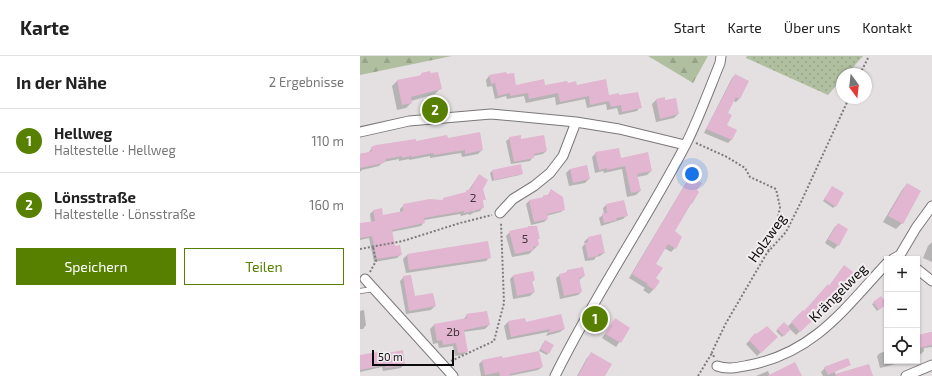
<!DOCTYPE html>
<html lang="de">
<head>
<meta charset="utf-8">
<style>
	:root { --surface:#fff; --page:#f2f2f2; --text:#222; --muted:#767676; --line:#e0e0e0; --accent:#588000 }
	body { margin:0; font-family:"Exo 2",sans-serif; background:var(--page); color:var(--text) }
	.controls { position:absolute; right:12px; bottom:12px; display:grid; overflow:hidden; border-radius:0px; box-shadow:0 1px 3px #0004 }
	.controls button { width:36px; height:36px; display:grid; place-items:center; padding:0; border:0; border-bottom:1px solid var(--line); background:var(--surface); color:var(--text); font:20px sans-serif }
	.compass { position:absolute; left:476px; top:12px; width:36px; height:36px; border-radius:50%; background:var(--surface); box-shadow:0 1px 3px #0004; rotate:165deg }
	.scale { position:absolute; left:12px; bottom:10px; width:82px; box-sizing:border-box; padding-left:4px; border:2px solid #0c0b0c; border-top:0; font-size:11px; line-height:14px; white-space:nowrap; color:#0c0b0c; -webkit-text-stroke:3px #f1edef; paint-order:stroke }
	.you { position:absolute; left:332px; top:118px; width:14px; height:14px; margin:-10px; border:3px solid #fff; border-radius:50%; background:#1a73e8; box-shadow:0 0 0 6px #1a73e833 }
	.badge { display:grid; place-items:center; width:26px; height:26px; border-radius:50%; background:var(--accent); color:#fff; font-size:13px; font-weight:700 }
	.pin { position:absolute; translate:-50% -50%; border:2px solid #fff; box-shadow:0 1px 4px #0006 }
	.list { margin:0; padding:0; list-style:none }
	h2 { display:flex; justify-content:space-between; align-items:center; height:52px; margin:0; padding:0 16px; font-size:17px }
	h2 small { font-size:13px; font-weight:400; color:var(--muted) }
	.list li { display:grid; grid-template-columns:26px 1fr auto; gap:12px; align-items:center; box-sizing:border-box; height:64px; padding:0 16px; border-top:1px solid var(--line) }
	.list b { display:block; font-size:15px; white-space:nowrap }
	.list p { margin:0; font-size:13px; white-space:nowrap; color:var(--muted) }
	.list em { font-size:13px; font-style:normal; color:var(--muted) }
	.actions { display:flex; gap:8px; padding:12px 16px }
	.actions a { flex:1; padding:9px 0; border:1px solid var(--accent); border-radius:0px; text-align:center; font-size:14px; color:var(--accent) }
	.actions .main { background:var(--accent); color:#fff }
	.icon { flex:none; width:22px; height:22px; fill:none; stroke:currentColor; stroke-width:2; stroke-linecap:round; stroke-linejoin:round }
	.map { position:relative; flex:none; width:572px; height:320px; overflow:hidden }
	header { display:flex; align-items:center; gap:24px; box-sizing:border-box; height:56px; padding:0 20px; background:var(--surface); border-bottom:1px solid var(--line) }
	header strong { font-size:19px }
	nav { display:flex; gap:22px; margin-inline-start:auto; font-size:14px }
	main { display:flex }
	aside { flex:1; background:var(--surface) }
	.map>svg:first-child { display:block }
	.grass { fill:url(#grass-dots) }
	.forest { fill:url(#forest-firs) }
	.shadow { fill:#0003 }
	.building { fill:#e2b5d0 }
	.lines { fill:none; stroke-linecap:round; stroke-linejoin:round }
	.service-casing { stroke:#7b7779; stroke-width:6 }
	.minor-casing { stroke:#7b7779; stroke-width:11 }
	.path { stroke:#7c797b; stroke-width:2; stroke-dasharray:2 2; stroke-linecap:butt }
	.service { stroke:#fff; stroke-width:4.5 }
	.minor { stroke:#fff; stroke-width:9 }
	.labels { text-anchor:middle; stroke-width:4; stroke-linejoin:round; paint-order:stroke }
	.number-label { font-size:12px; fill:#42363d }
	.street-label { font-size:14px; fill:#0c0b0c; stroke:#f1edef }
</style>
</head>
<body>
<header>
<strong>Karte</strong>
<nav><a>Start</a><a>Karte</a><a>Über uns</a><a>Kontakt</a></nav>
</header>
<main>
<aside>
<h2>In der Nähe<small>2 Ergebnisse</small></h2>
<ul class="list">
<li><span class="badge">1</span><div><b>Hellweg</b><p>Haltestelle · Hellweg</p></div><em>110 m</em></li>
<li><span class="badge">2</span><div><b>Lönsstraße</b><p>Haltestelle · Lönsstraße</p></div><em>160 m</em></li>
</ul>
<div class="actions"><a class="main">Speichern</a><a>Teilen</a></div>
</aside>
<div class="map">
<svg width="572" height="320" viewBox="0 0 572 320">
	<defs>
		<pattern id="grass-dots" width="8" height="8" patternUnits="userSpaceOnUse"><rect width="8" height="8" fill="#b0bfa0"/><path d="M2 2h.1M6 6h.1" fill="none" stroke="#96a389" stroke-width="1.8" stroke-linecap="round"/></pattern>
		<pattern id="forest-firs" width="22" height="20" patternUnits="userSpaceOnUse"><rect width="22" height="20" fill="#b0bfa0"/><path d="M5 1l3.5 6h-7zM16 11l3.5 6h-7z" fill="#96a389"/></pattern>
	</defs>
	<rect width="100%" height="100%" fill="#e4e0e2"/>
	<path class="grass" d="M387,0H503L487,18H482V23L468,39L386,2Z"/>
	<path class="forest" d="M0,0H92L0,19Z
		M288,0H348L333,27Z"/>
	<path class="shadow" d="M62,18L80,33L75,38L51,45V47L46,52L37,54L32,30L37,25L59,21Z
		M375,19L388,25L379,43L376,46L373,45L366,58V70L376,75L371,84L368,87L344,77L372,22Z
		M129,20L155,30H184L207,28L248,40L259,41L280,51L277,55L259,59L257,52L247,54L246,48L227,52L225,43L196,49L195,41L166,47L164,40L147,43L146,40L135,43L132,30L127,31L126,24Z
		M296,44L318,58L314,62L296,66L292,48Z
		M150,82L161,84L186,95L183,98L173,100V101L170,105L151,108L146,85Z
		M87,83L122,94L118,98L102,101L101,97L70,102V100L49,104V103L39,105V103L23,106L19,110L2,114L0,116V98L8,97L12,92Z
		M236,97L260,103L291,115L287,119L277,121L280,135L276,139L267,141L262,113L244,117L243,115L235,117L232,101Z
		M160,109L162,117L160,119L132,125L130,117L132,115Z
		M210,113L229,123L225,127L209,130L206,117Z
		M119,119L124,143L122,146L123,151L120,155L113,157L110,159L108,158L101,160L100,158L64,164V166L61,170L31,176L34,191L40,199L37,202L14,206L9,182L0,184V168L11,166L10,158L13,155L22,160L40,157V153L44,149L82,144L105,137L108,135Z
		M331,121L336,135L338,136L314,176L315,192L311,196L304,192L295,208L293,234L289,238L283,234L285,232L269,222L327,125Z
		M547,128L560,135L542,167L536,173L523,166L542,134Z
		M471,133L475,150L473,152L463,145Z
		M191,135L204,153L201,156L186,160L187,163L184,166L171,169L166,148L169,145L181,143L184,140H187Z
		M246,149L267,159L263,163L241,170L239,162L244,158L243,152Z
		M478,168V189L474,193L465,187L474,172Z
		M150,176L179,182L177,184L178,189L169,198L152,201L146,180Z
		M228,182L244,197L240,200L236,201L234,204L225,205L222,191L225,188L224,186Z
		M127,186L130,201L126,205L46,217L43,203L47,199Z
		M572,186V206L563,202L568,190Z
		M484,210L462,258L458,262L456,260L436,279L430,273L422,281L416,275L424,267L427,271L443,256L444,257L469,230Z
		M207,215L224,220L219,224L221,236L218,239L200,243L196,222L200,219L205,218Z
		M153,220L174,224L172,226L174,236L170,240L153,243L150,223Z
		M44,221L54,242L75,250L71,254L46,258L40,225Z
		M514,247L524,249L517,255L512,248Z
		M4,254L6,269L3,273H0V255Z
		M107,259L129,269L125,273L103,276L107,295L103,299L95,300L93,290L79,292L78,287L73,288L70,273L74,269L103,264Z
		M164,263L165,268L204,273L200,276L186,280L188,276L147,284L144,270L148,266Z
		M252,268L269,272L256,291L242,282Z
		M572,276V291L564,292V295L561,298L557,299V280Z
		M395,279L417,281L397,300L386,288Z
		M183,287L188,297L187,299L179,295Z
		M527,295V305H547L520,312L517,300L520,297Z
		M231,298L244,320H217L227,302Z
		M22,299L44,308L41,312L23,315L22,311L0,316V300Z
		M142,303L182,311L178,314L149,320H121L119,308L122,305Z
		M472,309L476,319L511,320H463L461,316L465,312Z
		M408,315L410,320H440H396Z"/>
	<path class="building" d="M70,15L71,17L78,16L82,33L51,41L52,47L42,49L37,24L62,19L61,17Z
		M146,16L147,18L154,17L156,29L184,23L185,29L207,25L208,27L216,25L217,29L246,23L249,39L259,37V39L278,36L282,52L262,56L261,49L251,51L249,45L230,49L229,40L200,46L198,37L169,43L168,37L150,40V37L138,40L135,27L131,28L129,19Z
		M375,18L389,25L380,43L376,41L368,57L372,59L367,69L377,74L372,84L346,73Z
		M305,41V44L316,42L319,58L300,63L296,43Z
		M120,76L123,94L105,98V94L74,99L73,97L52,101V100L42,102V100L26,103L24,107L0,112V98L12,95L11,91L16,89L56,83V85L87,79L88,82Z
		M161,79V83L184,79L187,95L174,98V102L154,106L149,81Z
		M259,92L261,102L288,96L292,115L277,118L281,135L271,137L265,110L247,114V112L239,114L235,96Z
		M161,108L163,118L134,124L132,114Z
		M227,109L230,123L213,127L210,113Z
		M119,118L128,124L123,133L126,144H123L124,152L116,154L114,156L112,155L104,157V155L64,162L65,167L32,174L35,190L40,189L42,199L17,203L12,180L0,182V167L15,165L13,154L22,152L23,159L43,155V148L70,143L83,144V142L106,136V134H110Z
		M330,120L342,127L337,134L339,136L332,148L331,147L315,175L322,181L316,193L308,188L296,208L303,212L296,222L300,225L294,234L287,229L288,228L272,218Z
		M547,127L561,135L543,168L528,160Z
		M472,130L484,137L476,151L464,143Z
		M191,133L203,141L205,154L187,158L188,163L174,166L169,144L184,141L183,139H188Z
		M264,144L268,160L256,162L257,164L244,167L242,157H247L246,148Z
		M478,167L488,173L479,190L468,183Z
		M168,170H177L180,183H178L179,189L173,191L174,194L155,198L149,175L168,171Z
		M241,178L245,197L238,198V200L228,202L225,187L228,186V181Z
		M128,185L131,202L49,214L47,198Z
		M484,209L496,218L484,235L463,259L461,257L440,276L431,266L443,254L444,255L468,228L469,230Z
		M223,211L225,220L219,222L222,236L204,240L199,218L207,216V214Z
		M173,215L175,224L172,225L175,236L157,240L153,219Z
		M51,219L55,240L73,237L76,250L49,255L43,220Z
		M521,240L527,248L519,254L513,246Z
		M127,255L130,269L104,274L108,296L98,297L96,287L83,289L82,284L77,285L74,268L107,262L106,258Z
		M201,258L205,273L188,277L190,273L151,281L148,265L165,262L166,266Z
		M255,262L270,272L261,287L245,278Z
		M424,266L431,273L424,280L417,273Z
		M407,270L418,281L401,297L389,284L395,277L396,278Z
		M572,276V289L559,292L557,279Z
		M185,284L194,289L189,298L180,293Z
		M43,294L45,309L26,312L25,309L0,314V299L23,295V298Z
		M179,295L183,311L150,318V320H140L139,316L125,319L122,304L142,300L143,302Z
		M231,296L252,308L245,320H218Z
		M488,302L491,309L468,319L464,311Z
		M435,306L442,320H407Z
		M509,308L513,320H476L475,318Z"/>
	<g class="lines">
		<g class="service-casing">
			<path id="service" d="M0,235L14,233"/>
		</g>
		<g class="minor-casing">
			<path id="minor" d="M0,76L49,65L131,58L216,66L259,73L325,89
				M140,157L153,143L174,130L190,117L203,100L216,66
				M533,203L540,199L556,172L572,150
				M557,213L572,225
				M5,223L93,320
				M357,310C368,314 379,311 390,309C455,296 485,252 527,207
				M195,320C234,240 285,167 326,88C339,62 349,34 360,7L361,0
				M546,320L572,309"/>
		</g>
		<path class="path" d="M500,18L509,0
			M336,87L367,101L385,112L390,121L416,133L420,151L417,167L408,195
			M0,193L43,185L100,167L132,159
			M10,216L16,205L13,191
			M354,301L352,296L366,267L407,197L426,176L441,146L489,42
			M91,305L134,285L144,247L141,166
			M338,320L352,297"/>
		<use href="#service" class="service"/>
		<use href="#minor" class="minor"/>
	</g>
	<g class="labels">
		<g class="number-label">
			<text x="113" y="146">2</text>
			<text x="165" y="187">5</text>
			<text x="93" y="280">2b</text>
		</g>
		<g class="street-label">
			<text transform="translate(407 182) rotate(-55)" y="5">Holzweg</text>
			<text transform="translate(478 237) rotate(-45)" y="5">Krängelweg</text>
		</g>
	</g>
</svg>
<div class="controls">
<button>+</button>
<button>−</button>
<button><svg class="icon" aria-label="locate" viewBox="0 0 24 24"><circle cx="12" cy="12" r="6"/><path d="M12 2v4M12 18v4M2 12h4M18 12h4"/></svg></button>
</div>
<svg class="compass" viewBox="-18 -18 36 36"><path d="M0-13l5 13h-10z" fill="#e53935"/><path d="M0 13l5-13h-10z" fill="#767676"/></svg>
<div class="scale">50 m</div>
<div class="you"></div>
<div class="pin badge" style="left:235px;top:263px">1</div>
<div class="pin badge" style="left:75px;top:54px">2</div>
</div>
</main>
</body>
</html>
